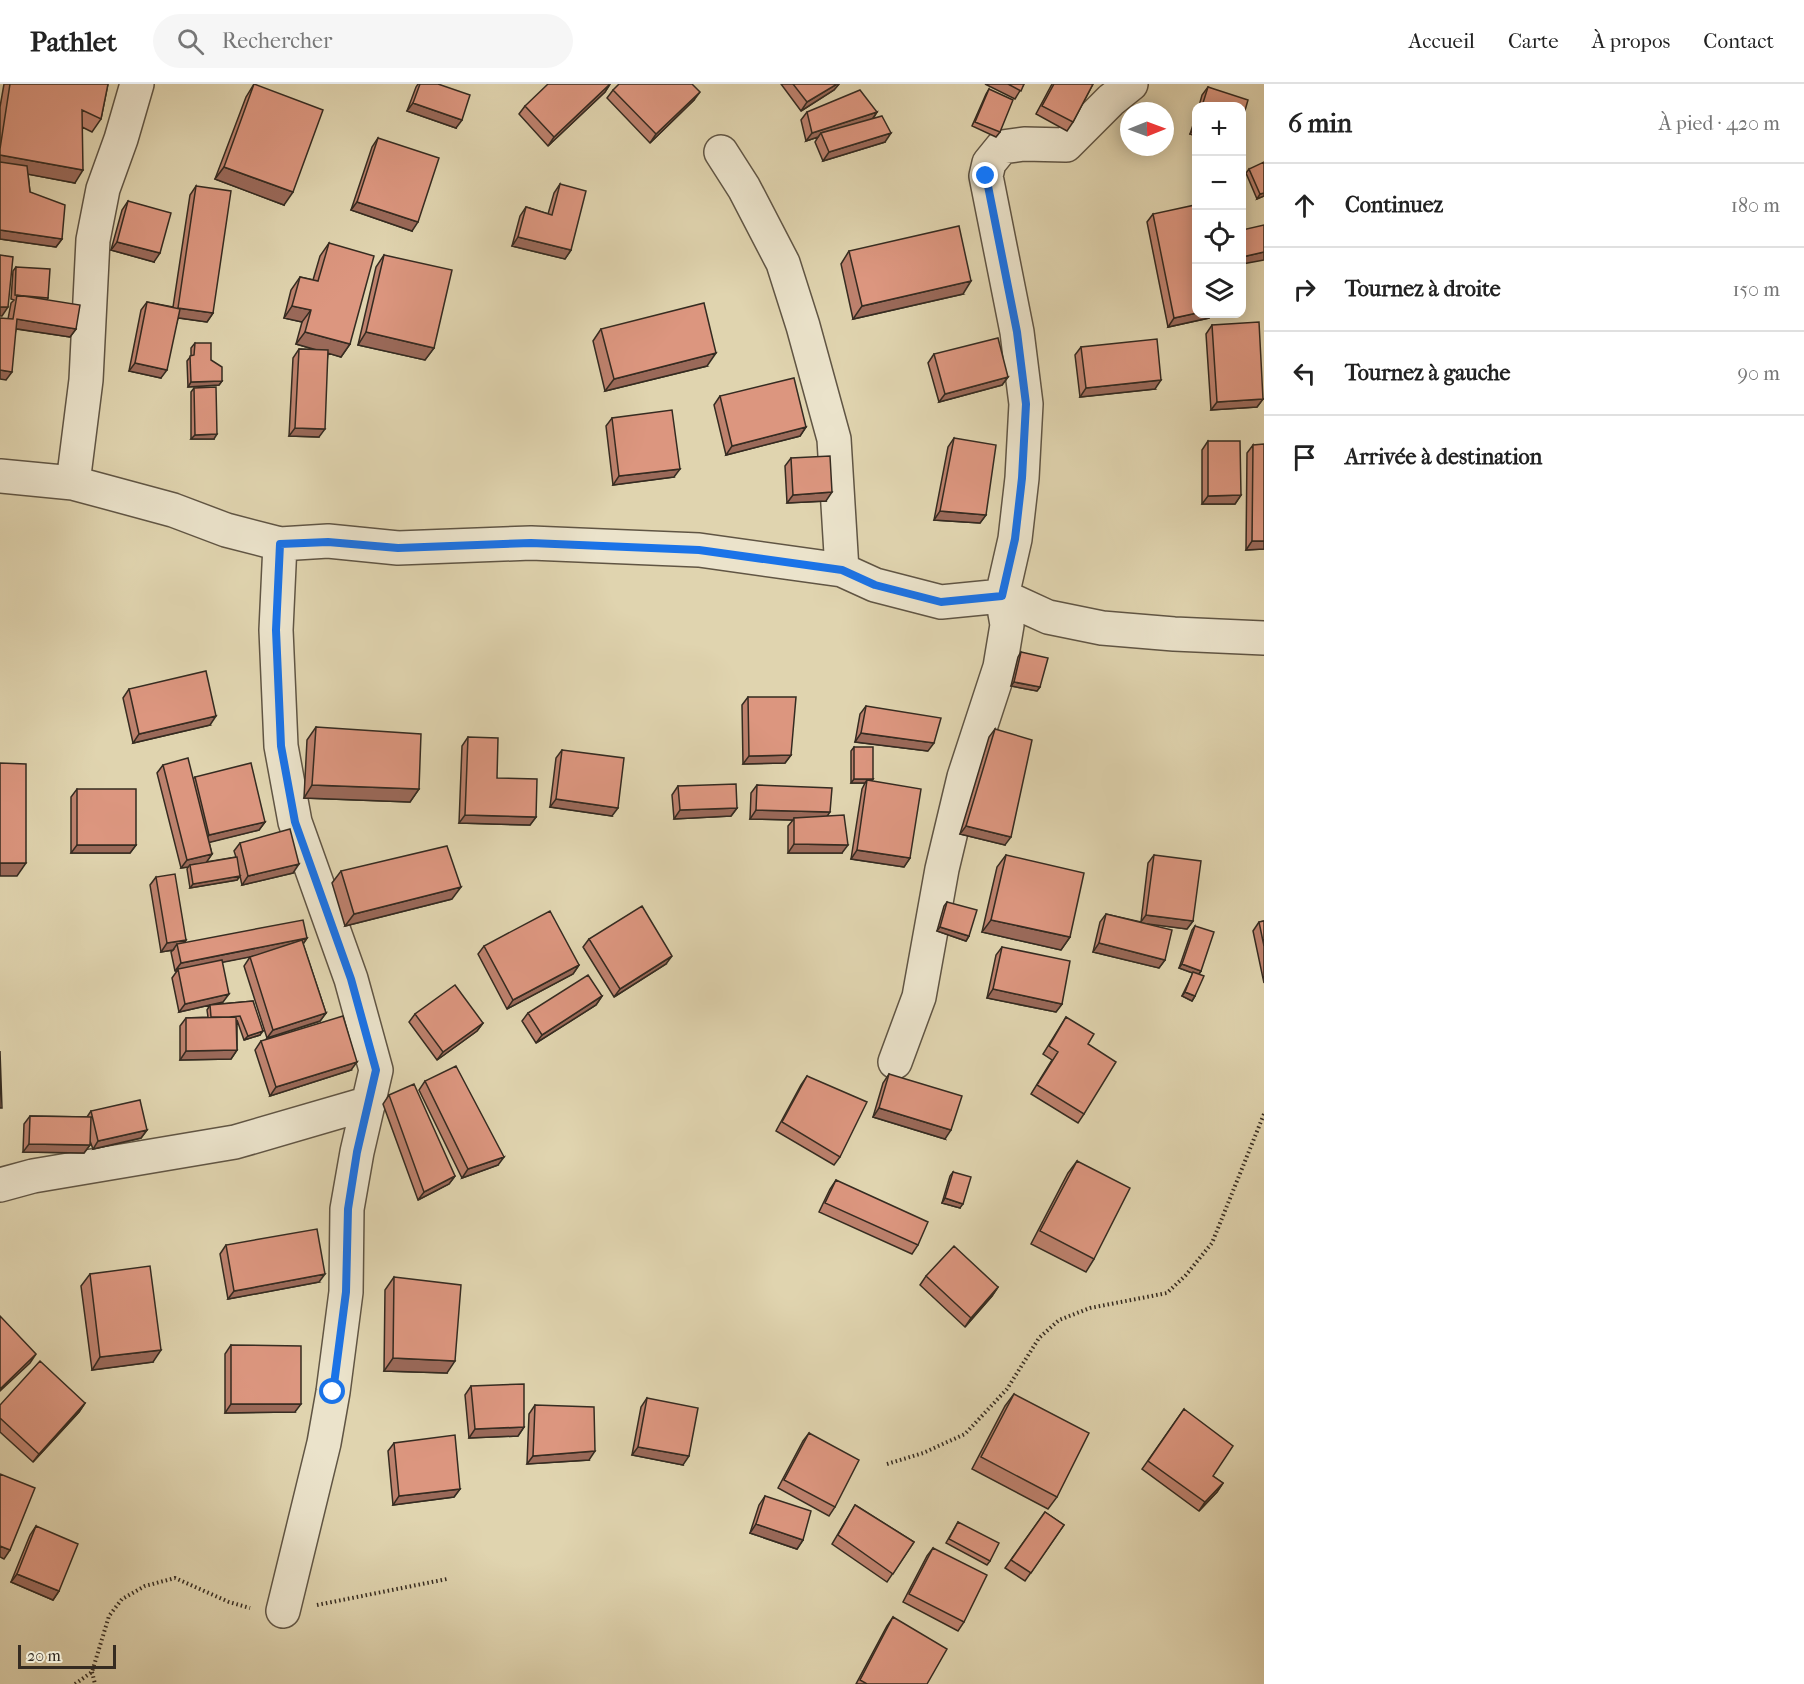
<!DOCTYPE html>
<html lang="fr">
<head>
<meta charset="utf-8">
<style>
	:root { --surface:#fff; --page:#f6f6f6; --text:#222; --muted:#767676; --line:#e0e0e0 }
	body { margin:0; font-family:"IM FELL French Canon",serif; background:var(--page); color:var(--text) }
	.controls { position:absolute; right:18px; top:18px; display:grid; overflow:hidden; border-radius:12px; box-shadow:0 3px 15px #0003 }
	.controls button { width:54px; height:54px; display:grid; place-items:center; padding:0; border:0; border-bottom:2px solid var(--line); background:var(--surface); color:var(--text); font:30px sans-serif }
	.compass { position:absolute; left:1120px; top:18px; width:54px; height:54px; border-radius:50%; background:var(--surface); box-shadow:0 3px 15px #0003; rotate:89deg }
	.scale { position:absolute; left:18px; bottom:15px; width:98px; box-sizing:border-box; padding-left:6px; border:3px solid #352b21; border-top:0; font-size:16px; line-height:21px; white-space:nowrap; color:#352b21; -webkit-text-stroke:4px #ebe3cb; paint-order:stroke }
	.stop { position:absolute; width:18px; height:18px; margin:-14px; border:4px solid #1a73e8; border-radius:50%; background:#fff }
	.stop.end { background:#1a73e8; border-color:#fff; box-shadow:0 2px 6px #0008 }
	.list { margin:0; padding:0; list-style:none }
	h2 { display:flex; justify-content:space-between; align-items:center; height:78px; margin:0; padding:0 24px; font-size:26px }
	h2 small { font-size:20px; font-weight:400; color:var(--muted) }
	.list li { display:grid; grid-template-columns:39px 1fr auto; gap:18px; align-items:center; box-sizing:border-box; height:84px; padding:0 24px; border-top:2px solid var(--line) }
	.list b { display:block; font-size:22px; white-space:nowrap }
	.list em { font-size:20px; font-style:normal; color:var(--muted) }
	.icon { flex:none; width:33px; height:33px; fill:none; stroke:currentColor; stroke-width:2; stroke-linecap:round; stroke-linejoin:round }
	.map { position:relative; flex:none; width:1264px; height:1600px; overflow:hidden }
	header { display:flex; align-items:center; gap:36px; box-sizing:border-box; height:84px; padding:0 30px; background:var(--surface); border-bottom:2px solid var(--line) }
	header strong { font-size:28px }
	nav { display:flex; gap:33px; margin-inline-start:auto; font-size:21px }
	.search { width:420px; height:54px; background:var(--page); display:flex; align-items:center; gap:15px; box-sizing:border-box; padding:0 21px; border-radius:33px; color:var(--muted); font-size:22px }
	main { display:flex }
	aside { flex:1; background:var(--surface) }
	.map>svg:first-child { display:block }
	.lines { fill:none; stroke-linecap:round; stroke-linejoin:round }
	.minor-casing { stroke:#605544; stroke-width:36 }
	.path { stroke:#352b21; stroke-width:4; stroke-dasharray:1.5 3; stroke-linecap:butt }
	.minor { stroke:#ebe3cb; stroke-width:33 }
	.wall { fill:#bd816d; stroke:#352b21; stroke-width:1.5 }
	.shaded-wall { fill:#9a6959; stroke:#352b21; stroke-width:1.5 }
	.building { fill:#dc967f; stroke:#352b21; stroke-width:1.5 }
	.route { stroke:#1a73e8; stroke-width:8 }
</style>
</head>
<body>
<header>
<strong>Pathlet</strong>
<div class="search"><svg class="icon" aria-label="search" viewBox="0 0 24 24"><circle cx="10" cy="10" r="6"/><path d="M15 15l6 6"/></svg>Rechercher</div>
<nav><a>Accueil</a><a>Carte</a><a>À propos</a><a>Contact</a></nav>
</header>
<main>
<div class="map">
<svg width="1264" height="1600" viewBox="0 0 1264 1600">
	<rect width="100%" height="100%" fill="#e0d4af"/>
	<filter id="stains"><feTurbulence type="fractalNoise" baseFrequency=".00333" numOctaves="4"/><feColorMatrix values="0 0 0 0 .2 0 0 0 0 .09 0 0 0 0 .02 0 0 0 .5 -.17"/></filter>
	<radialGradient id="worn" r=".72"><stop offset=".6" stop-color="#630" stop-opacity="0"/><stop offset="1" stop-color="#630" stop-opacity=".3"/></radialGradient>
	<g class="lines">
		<g class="minor-casing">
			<path id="minor" d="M721,68L744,104L783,179L803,242L834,355L842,486
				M0,392L73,399L173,426L226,446L280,460L328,457L398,464L531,459L699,466L842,486L875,501L941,518L1002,512L1048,533L1102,544L1174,550L1264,554
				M73,399L86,296L93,156L103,105L121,55L137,0
				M280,460L276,546L281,662L295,738L351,895L376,986L357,1068L347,1125L346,1208L333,1308L324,1359L283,1527
				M895,978L919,913L942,785L964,693L1000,583L1007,541L1002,512L1015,455L1022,394L1026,320L1017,248L986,92L989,79L1002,63L1024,60L1066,61L1111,16L1131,0
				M0,1101L33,1092L235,1058L369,1019"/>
		</g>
		<path class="path" d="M887,1380L923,1369L965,1350L1007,1305L1039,1254L1059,1236L1090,1224L1167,1209L1186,1191L1212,1159L1264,1030
			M317,1521L447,1495
			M92,1588L95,1600
			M75,1600L92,1588L109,1532L122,1515L145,1502L175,1494L229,1518L250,1524"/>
		<use href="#minor" class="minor"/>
	</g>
	<path class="wall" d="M4,0H108L101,35L92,48L82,43L75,99L28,90L30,108L62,155L56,163L0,155V23Z
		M254,0L284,121L215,95L246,13Z
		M418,0H438L456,44L407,27L416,3Z
		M610,0L605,8L548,62L519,30L525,22Z
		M781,0H839L834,6L801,27Z
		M985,0H1024L1015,15Z
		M1052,0H1093L1073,38L1067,47L1036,30Z
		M1208,3L1242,22H1199L1202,11Z
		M989,5L1000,48L996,53L972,42L986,10Z
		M613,6L694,16L650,59L607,14Z
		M807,28H877L873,35L885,58L823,77L815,58L818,53L806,57L801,36Z
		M1197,29V52L1190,50Z
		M378,54L412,147L351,126L372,63Z
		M1249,85L1264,112L1257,115L1246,89Z
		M560,100L571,166L565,175L512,162L520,132L526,123L548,130L554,109Z
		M196,102L213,229L207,238L178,234L161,294L129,287L141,226L147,218L173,223L190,111Z
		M128,117L154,178L111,166L122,126Z
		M1153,130L1197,230H1213L1209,234L1168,243L1147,138Z
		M329,159L350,260L341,273L328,269L319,353L289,352L293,274L299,265L316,266L296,260L302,238L284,234L291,206L300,193L313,196L320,172Z
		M849,167L963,210L853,235L841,180Z
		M384,171L434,264L425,276L358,261L376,183Z
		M16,183L48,214L47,216L76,245L70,253L16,245L6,296L8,235L11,219L14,216L11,215L13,187Z
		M1212,241L1263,315L1257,323L1211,326L1206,250Z
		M601,245L707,282L605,307L593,257Z
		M195,259L222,297L219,301L188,303L187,277L191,272V264Z
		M1081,263L1155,305L1080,313L1075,271Z
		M934,270L1008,293L1002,301L939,318L928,279Z
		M194,304L214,355H191V308Z
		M720,312L806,343L800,352L726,371L714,321Z
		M612,334L674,393L613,401L606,342Z
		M954,354L986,431L980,439L934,436L948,363Z
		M1208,357L1241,411L1235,420H1202V366Z
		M1253,361L1264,465L1246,466L1247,369Z
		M791,374L826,417L787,419L785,382Z
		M1021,568L1040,603L1037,607L1011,602L1018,573Z
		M129,605L210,641L133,659L123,614Z
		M748,613L791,671L785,679L743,680L742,621Z
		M866,622L928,667L855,658L860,630Z
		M316,643L419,705L410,718L304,714L307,656Z
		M995,645L1005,761L960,750L989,653Z
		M468,653L497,694L536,733L530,741L459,739L462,662Z
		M854,663L873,695L871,697L910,774L904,783L851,775L862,705L865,699H851V667Z
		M562,666L612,732L550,723L556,674Z
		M163,681L193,695L195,693L265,738L259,746L209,758L212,770L206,778L236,773L234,767L240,759L293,789L242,801L240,792L237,796L190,804L187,785L188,783L181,784L157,689Z
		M757,701L828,732L842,769H788V742L793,736L750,735L751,709Z
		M678,702L737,724L731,732L674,735L672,711Z
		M77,705L136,761L130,769H71V713Z
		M1006,771L1070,853L1061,866L982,848L997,783Z
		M1154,771L1193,837L1187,845L1150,840L1165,876L1159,884L1093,868L1100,838L1106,830L1141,838L1148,779Z
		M341,787L452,815L345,842L332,799Z
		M156,793L186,856L184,859L307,854L303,860L326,929L320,937L267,954L244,882L250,873L253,872L222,878L223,918L179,928L172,894L177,887H175L171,868L173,866L161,868L150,801Z
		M947,818L969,852L966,857L937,847L944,822Z
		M1264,837V899L1253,847L1259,838Z
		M1195,842L1201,887L1199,890L1195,912L1192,917L1182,912L1193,889L1179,884L1192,846Z
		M589,855L666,880L614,913L583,863Z
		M484,862L579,881L573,890L507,925L478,870Z
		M1002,863L1062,920L1056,928L987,914L996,871Z
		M602,912L596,921L536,959L522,937L528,929Z
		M253,917L260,951L244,956L237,936V966L231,975L180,976V942L186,934L208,933L207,926L210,921Z
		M415,930L483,939L477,947L437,976L409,938Z
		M1066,933L1088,960L1084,1030L1078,1039L1031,1010L1052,976L1043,970Z
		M261,957L351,986L270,1012L255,966Z
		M889,990L945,1055L873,1033L883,999Z
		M807,992L840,1073L834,1081L776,1047L801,1001Z
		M425,997L498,1081L462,1094L419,1006Z
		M389,1011L455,1092L449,1100L418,1116L383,1020Z
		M91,1027L147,1046L141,1054L93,1065L90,1057V1061L84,1069L23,1068L24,1040L30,1032L87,1033Z
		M1077,1077L1094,1175L1086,1188L1031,1160L1068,1089Z
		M953,1088L960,1124L942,1119L950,1092Z
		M836,1096L918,1161L912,1170L819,1128L830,1105Z
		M226,1161L319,1198L228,1215L220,1170Z
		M90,1190L153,1278L92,1286L81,1202Z
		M926,1192L998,1203L992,1212L965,1243L920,1201Z
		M394,1193L447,1289L384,1287L385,1206Z
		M231,1261L295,1328L225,1329V1270Z
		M471,1302L524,1343L518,1352L469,1354L465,1311Z
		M1014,1310L1057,1413L1048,1425L972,1385L1005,1322Z
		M647,1314L683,1381L632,1371L641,1323Z
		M85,1319L79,1328L33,1378L0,1348V1321Z
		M535,1321L589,1376L527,1380L529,1330Z
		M1184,1325L1213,1392L1223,1399L1217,1408L1199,1427L1142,1385Z
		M809,1349L835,1423L829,1432L778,1404L803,1357Z
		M394,1359L460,1405L454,1413L393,1421L388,1367Z
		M765,1412L803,1456L797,1465L750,1449L759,1421Z
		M855,1421L914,1458L887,1498L832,1460Z
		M1045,1428L1064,1441L1025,1497L1005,1484Z
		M958,1438L990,1477L987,1481L946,1459Z
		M36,1442L59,1507L53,1516L11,1498L30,1451Z
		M933,1464L964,1538L958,1547L903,1518L927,1472Z
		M893,1533L927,1600H856L887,1542Z"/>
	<path class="shaded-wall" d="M610,0L605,8L548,62L554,53Z
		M837,0H839L834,6L801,27L807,18Z
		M700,8L694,16L650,59L656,50Z
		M413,19L462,36L456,44L407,27Z
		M877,28L871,37L821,49L818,53L806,57L812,49Z
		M1196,41L1197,42V52L1190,50Z
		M891,49L885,58L823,77L829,68Z
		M0,71L83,86L75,99L0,85Z
		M224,83L293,108L284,121L215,95Z
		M1264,109V112L1257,115L1260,110Z
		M357,118L418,138L412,147L351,126Z
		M0,146L62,155L56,163L0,155Z
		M518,153L571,166L565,175L512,162Z
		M117,158L160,169L154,178L111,166Z
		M1264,168V176L1242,180V173Z
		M971,197L963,210L853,235L862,222Z
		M292,222L311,226L302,238L284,234Z
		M0,223H8L2,232H0Z
		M178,224L213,229L207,238L172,233Z
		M1197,229L1213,230L1209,234L1168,243L1174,234Z
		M17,235L76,245L70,253L11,244Z
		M305,248L350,260L341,273L296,260Z
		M366,248L434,264L425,276L358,261Z
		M716,269L707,282L605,307L614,295Z
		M135,279L167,286L161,294L129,287Z
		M0,286L12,288L6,296L0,295Z
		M1008,293L1002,301L939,318L945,310Z
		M1161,296L1155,305L1080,313L1086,304Z
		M222,297L219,301L188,303L191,298Z
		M1263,315L1257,323L1211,326L1217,318Z
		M806,343L800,352L726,371L732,362Z
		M295,344L325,345L319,353L289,352Z
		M217,350L214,355H191L195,351Z
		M680,385L674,393L613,401L619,392Z
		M832,408L826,417L787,419L793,411Z
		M1241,411L1235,420H1202L1208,412Z
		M940,427L986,431L980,439L934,436Z
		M1252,457H1264V465L1246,466Z
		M1014,598L1040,603L1037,607L1011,602Z
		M216,632L210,641L133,659L139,650Z
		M861,649L934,659L928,667L855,658Z
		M791,671L785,679L743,680L749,672Z
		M854,695H873L869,699L867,696L865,699H851Z
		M312,701L419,705L410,718L304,714Z
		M556,715L618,724L612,732L550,723Z
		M737,724L731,732L674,735L680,726Z
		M756,726L830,728L824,737L794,734L793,736L750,735Z
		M465,731L536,733L530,741L459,739Z
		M265,738L259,746L203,760L209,751Z
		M966,742L1011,753L1005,761L960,750Z
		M794,760L848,761L842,769H788Z
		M77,761H136L130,769H71Z
		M857,766L910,774L904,783L851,775Z
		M212,770L206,779L190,781L188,783L181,784L187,776Z
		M0,779H26L17,792H0Z
		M299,780L293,789L242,801L248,792Z
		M240,792L237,796L190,804L193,800Z
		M461,803L452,815L345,842L354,830Z
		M1146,831L1193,837L1187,845L1140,839Z
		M991,836L1070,853L1061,866L982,848Z
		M940,843L969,852L966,857L937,847Z
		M307,854L301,863L178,887V885L175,887L181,879Z
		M186,856L180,864L177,860L173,866L161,868L167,859Z
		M1099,859L1165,876L1159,884L1093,868Z
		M672,872L666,880L614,913L620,905Z
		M1182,880L1201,887L1198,891L1179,884Z
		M579,881L573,890L507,925L513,916Z
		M993,905L1062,920L1056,928L987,914Z
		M1185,908L1195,912L1192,917L1182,912Z
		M229,910L223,918L179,928L185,920Z
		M602,912L596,921L536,959L542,951Z
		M326,929L320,937L267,954L273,946Z
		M483,939L477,947L437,976L443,968Z
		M263,947L260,951L244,956L248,952Z
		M237,966L231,975L180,976L186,967Z
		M357,978L351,986L270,1012L276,1003Z
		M879,1024L951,1046L945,1055L873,1033Z
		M147,1046L141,1054L93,1065L98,1057Z
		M29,1060L90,1061L84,1069L23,1068Z
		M504,1073L498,1081L462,1094L468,1085Z
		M455,1092L449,1100L418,1116L424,1108Z
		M945,1114L963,1120L960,1124L942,1119Z
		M325,1190L319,1198L228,1215L234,1207Z
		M998,1203L992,1212L965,1243L971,1234Z
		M161,1266L153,1278L92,1286L100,1273Z
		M36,1270L30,1279L0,1307V1305Z
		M393,1274L455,1277L447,1289L384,1287Z
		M85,1319L79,1328L33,1378L39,1370Z
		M231,1320H301L295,1328L225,1329Z
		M524,1343L518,1352L469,1354L475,1345Z
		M638,1363L689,1372L683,1381L632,1371Z
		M595,1367L589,1376L527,1380L533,1372Z
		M1223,1399L1217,1408L1199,1427L1205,1418Z
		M460,1405L454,1413L393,1421L399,1412Z
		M756,1440L803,1456L797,1465L750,1449Z
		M0,1462L10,1466L4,1475L0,1473Z
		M17,1490L59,1507L53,1516L11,1498Z"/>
	<path class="building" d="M10,0H108L101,35L82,26L83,86L0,71V65Z
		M254,0L323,26L293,108L224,83Z
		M420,0H438L470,11L462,36L413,19Z
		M548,0H610L554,53L525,22Z
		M619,0H692L700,8L656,50L613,6Z
		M793,0H837L807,18Z
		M1008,0H1024L1021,7Z
		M1054,0H1093L1073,38L1042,22Z
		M1208,3L1248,16L1242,37V22H1202Z
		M989,5L1013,16L1000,48L975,38Z
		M860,6L877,28L812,49L807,28Z
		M882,32L891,49L829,68L821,49Z
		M378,54L439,74L418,138L357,118Z
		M0,78L27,82L30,108L65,121L62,155L0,146Z
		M1264,78V109L1260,110L1249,85Z
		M560,100L586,107L571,166L518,153L526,123L552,131Z
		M196,102L231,107L213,229L178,224Z
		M128,117L171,129L160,169L117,158Z
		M1195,121L1197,130V229L1174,234L1153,130Z
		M1264,141V168L1242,173V146Z
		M959,142L971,197L862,222L849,167Z
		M329,159L374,172L350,260L305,248L311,226L292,222L300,193L318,197Z
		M0,171L13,173L8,223H0Z
		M384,171L452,186L434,264L366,248Z
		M16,183L50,185L48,214L15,211Z
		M17,211L80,221L76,245L17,235L12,288L0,286V234L13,235Z
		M147,218L180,225L167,286L135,279Z
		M704,219L716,269L614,295L601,245Z
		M1259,238L1263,315L1217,318L1212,241Z
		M998,254L1008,293L945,310L934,270Z
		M1157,255L1161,296L1086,304L1081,263Z
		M195,259H211V276L222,283V297L191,298L190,272L194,271Z
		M299,265L328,266L325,345L295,344Z
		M794,294L806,343L732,362L720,312Z
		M216,303L217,350L195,351L194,304Z
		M672,326L680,385L619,392L612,334Z
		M954,354L996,361L986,431L940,427Z
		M1208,357H1240L1241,411L1208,412Z
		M1264,360V457H1252L1253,361Z
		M830,372L832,408L793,411L791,374Z
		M1021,568L1048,574L1040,603L1014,598Z
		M206,587L216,632L139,650L129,605Z
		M748,613H796L791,671L749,672Z
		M866,622L941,634L934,659L861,649Z
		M316,643L421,650L419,705L312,701Z
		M995,645L1032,656L1011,753L966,742Z
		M468,653L498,654L497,694L537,695L536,733L465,731Z
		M854,663H873V695H854Z
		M562,666L624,674L618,724L556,715Z
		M188,674L212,770L187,776L163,681Z
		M0,679L26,680V779H0Z
		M251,679L265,738L209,751L195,693Z
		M867,696L921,705L910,774L857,766Z
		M736,700L737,724L680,726L678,702Z
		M757,701L832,704L830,728L756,726Z
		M77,705H136V761H77Z
		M844,731L848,761L794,760V734Z
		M290,745L299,780L248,792L240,759Z
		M447,762L461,803L354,830L341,787Z
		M1006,771L1084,789L1070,853L991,836Z
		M1154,771L1201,777L1193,837L1146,831Z
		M237,773L240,792L193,800L190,781Z
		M175,790L186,856L167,859L156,793Z
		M947,818L977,826L969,852L940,843Z
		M642,822L672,872L620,905L589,855Z
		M550,827L579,881L513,916L484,862Z
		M1106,830L1172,846L1165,876L1099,859Z
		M303,836L307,854L181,879L177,860Z
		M1264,837V862L1259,838Z
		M1195,842L1214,848L1201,887L1182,880Z
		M302,856L326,929L273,946L250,873Z
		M1002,863L1070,877L1062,920L993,905Z
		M222,876L229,910L185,920L178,885Z
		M1193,888L1204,892L1195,912L1185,908Z
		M588,891L602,912L542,951L528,929Z
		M455,901L483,939L443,968L415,930Z
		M253,917L263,947L248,952L240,932L229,933H211L210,921Z
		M343,932L357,978L276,1003L261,957Z
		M236,933L237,966L186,967V934Z
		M1066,933L1094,950L1088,960L1116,978L1084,1030L1037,1001L1058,968L1049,962Z
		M0,967L2,1024H0Z
		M456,982L504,1073L468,1085L425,997Z
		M889,990L962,1012L951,1046L879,1024Z
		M807,992L867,1018L840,1073L782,1038Z
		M414,1000L455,1092L424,1108L389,1011Z
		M140,1016L147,1046L98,1057L91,1027Z
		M30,1032L91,1033L90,1061L29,1060Z
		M1077,1077L1130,1104L1094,1175L1040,1147Z
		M953,1088L971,1093L963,1120L945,1114Z
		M836,1096L928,1138L918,1161L825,1119Z
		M317,1145L325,1190L234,1207L226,1161Z
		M954,1162L998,1203L971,1234L926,1192Z
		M150,1182L161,1266L100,1273L90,1190Z
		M394,1193L461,1201L455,1277L393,1274Z
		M0,1232L36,1270L0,1305Z
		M231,1261L301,1262V1320H231Z
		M40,1277L85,1319L39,1370L0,1334V1321Z
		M524,1300V1343L475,1345L471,1302Z
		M1014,1310L1089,1349L1057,1413L981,1373Z
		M647,1314L698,1324L689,1372L638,1363Z
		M535,1321L594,1323L595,1367L533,1372Z
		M1184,1325L1233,1362L1213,1392L1223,1399L1205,1418L1148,1377Z
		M809,1349L859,1376L835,1423L784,1396Z
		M455,1351L460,1405L399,1412L394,1359Z
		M0,1390L35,1404L10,1466L0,1462Z
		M765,1412L811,1427L803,1456L756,1440Z
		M855,1421L914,1458L893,1490L838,1451Z
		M1045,1428L1064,1441L1031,1489L1011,1476Z
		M958,1438L999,1459L990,1477L949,1455Z
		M36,1442L78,1460L59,1507L17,1490Z
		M933,1464L987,1491L964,1538L909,1510Z
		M893,1533L947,1565L927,1600H867L860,1596Z"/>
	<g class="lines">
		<path class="route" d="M333,1308L346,1208L348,1125L357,1068L376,986L351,895L295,738L281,662L276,546L280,460L328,458L398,464L531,459L699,466L842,486L875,501L941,518L1002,512L1015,455L1022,394L1026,320L1017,248L986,92"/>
	</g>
	<rect width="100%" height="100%" filter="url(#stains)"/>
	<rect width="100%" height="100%" fill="url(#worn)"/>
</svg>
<div class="controls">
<button>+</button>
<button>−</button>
<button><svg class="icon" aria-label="locate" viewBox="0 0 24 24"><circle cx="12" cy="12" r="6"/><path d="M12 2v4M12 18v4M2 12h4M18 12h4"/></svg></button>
<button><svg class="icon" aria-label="layers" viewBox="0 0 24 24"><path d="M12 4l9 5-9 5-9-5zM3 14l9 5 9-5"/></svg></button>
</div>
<svg class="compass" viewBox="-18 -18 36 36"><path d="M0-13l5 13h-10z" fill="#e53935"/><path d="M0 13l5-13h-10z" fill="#767676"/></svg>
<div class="scale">20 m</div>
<div class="stop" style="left:333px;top:1308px"></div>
<div class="stop end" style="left:986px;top:92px"></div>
</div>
<aside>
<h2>6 min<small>À pied · 420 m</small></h2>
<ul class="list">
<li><svg class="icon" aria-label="ahead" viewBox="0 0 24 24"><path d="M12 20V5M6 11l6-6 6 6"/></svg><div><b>Continuez</b></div><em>180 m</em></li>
<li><svg class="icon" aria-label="right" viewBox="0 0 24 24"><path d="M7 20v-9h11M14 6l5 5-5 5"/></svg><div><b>Tournez à droite</b></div><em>150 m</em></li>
<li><svg class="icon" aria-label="left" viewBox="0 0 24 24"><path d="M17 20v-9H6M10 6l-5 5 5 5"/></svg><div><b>Tournez à gauche</b></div><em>90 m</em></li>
<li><svg class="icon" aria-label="arrive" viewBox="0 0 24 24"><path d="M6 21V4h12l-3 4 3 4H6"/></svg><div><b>Arrivée à destination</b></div></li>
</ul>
</aside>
</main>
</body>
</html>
